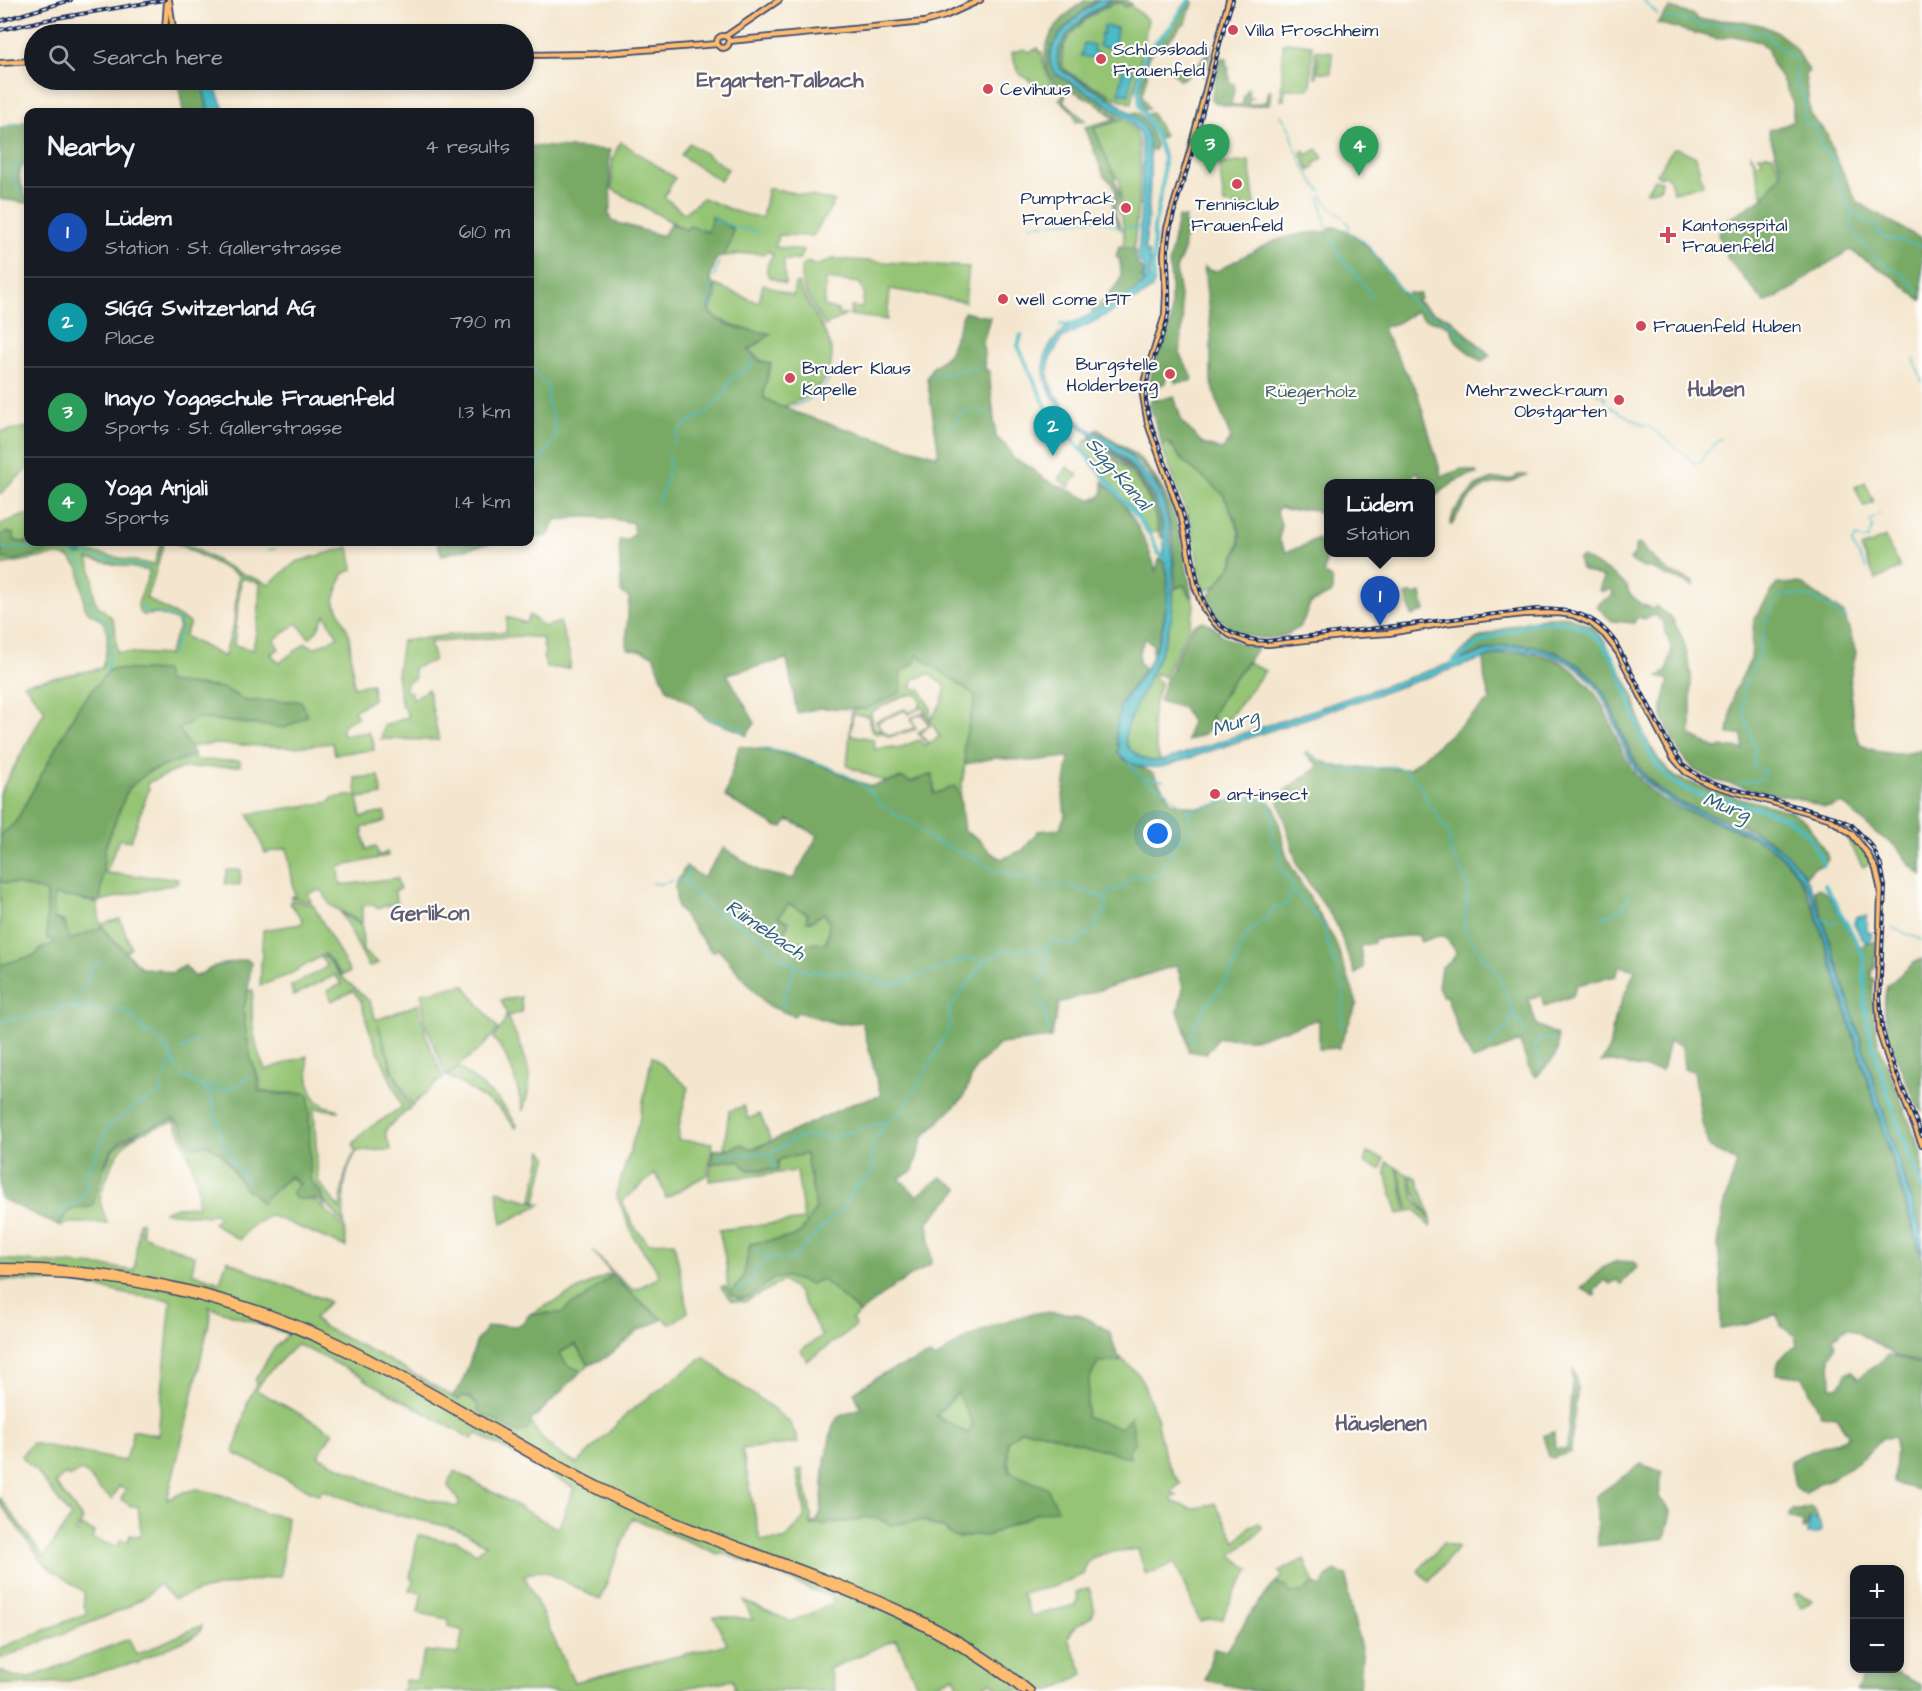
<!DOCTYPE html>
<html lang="en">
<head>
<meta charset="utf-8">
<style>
	:root { --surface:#171b24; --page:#242831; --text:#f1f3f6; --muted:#9ea1a6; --line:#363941; --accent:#b45309 }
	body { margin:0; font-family:"Architects Daughter",sans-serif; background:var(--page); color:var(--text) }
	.controls { position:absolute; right:18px; bottom:18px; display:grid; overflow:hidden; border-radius:12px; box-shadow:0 3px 9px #0003 }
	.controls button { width:54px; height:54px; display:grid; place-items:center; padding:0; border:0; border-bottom:2px solid var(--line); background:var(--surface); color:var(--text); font:30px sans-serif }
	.you { position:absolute; left:1158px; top:834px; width:21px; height:21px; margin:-15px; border:4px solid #fff; border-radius:50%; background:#1a73e8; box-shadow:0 0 0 9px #1a73e833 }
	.badge { display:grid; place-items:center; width:39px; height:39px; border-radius:50%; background:var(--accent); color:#fff; font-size:20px; font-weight:700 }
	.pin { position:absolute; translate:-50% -50px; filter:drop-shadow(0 2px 3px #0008) }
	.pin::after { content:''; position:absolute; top:32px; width:21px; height:18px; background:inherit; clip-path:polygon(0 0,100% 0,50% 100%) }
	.popup { position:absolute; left:1324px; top:479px; width:111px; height:78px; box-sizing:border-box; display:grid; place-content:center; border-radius:12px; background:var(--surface); filter:drop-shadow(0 2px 4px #0005); font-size:20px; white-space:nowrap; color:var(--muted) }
	.popup b { font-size:22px; color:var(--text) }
	.popup::after { content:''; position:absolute; left:50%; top:100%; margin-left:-12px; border:12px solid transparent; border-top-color:var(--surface) }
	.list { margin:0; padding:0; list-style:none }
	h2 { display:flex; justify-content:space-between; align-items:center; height:78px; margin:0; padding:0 24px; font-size:26px }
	h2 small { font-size:20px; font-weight:400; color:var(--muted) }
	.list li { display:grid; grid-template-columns:39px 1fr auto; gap:18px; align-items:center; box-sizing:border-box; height:90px; padding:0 24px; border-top:2px solid var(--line) }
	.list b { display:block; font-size:22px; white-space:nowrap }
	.list p { margin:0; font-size:20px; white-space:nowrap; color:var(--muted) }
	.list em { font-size:20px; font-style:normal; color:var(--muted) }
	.icon { flex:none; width:33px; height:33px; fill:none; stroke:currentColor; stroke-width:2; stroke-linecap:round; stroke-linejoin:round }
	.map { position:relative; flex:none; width:1922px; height:1691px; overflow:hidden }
	.search { position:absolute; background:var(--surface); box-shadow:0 3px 9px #0003; left:24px; top:24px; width:510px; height:66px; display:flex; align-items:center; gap:15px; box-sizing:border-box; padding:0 21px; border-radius:33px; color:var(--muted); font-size:22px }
	.panel { position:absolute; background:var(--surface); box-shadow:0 3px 9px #0003; left:24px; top:108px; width:510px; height:438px; border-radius:12px }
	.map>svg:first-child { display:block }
	.green { fill:#95c474; stroke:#587a69; stroke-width:1.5; fill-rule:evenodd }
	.forest { fill:#78aa66; stroke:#4a6c62; stroke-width:1.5; fill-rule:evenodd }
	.water { fill:#4cbbc5; stroke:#347592; stroke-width:1.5 }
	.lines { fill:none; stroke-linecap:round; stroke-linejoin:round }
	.stream { stroke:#4cbbc5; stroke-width:1.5 }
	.canal { stroke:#4cbbc5; stroke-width:4 }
	.major-casing { stroke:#3c4a6f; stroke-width:8 }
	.highway-casing { stroke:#3c4a6f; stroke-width:9 }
	.major { stroke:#fdbc6f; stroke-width:4.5 }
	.highway { stroke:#fdbc6f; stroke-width:6 }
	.rail-casing { stroke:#1b2f5e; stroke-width:4 }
	.rail { stroke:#fdfcf7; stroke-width:1.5; stroke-dasharray:4.5; stroke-linecap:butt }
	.poi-dot { fill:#d1495b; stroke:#fdfcf7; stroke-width:2 }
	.labels { text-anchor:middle; stroke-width:4.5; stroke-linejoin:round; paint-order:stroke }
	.poi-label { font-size:18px; fill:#1b2f5e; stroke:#fdfcf7; text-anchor:start }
	.park-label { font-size:18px; fill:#405c65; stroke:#fdfcf7 }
	.water-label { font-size:20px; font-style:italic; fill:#2c6082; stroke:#fdfcf7 }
	.quarter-label { font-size:21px; font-weight:bold; fill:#605c73; stroke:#fdfcf7 }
</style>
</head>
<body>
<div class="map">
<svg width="1922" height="1691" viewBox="0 0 1922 1691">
	<rect width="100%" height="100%" fill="#fdfcf7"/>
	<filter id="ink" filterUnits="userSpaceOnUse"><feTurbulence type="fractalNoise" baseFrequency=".0167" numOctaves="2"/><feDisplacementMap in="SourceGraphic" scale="12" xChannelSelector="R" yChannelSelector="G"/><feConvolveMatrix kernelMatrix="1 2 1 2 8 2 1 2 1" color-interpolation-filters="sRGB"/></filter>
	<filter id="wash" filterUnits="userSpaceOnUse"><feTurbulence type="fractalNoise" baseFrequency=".008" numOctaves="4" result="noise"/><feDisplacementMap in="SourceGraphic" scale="24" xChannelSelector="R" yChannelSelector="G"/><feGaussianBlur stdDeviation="1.35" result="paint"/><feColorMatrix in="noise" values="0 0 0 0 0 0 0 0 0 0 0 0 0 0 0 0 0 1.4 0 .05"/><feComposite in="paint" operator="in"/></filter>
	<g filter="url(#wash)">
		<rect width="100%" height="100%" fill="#f4e6ce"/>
		<path class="green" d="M1115,3H1121L1125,7L1130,5L1148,20L1132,104L1115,97L1108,107C1117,114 1130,122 1136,132C1145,152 1136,223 1134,248L1131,250L1123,247L1124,241L1123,223L1118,209L1121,197L1120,182L1110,167L1094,128L1120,121L1103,108L1111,95L1074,76L1062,67C1062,62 1061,56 1062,52C1066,30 1096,11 1115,3Z
			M1287,42L1312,45L1311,86L1308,89H1285L1284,100H1281L1283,44Z
			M1038,48L1039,52H1042C1043,67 1047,78 1056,91L1034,83L1019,74L1011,53L1024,49L1029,52Z
			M1315,50L1332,52L1331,73L1318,72V55L1317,77H1315Z
			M621,142L675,178L664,197L684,213L703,198L737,212L762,218L768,188L835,201L813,236L779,235L775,247L804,250L799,260H784L785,284L768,276C765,268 768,262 773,255L768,251L765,254L750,253L723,256L731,242L733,228L713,217L708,232L690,226L686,230L612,189C612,169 609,160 621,142Z
			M689,143L728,169L720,181L681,155Z
			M1677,148L1696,157L1703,185L1673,192L1670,178L1662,174L1661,177L1656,175L1673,149Z
			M1317,149L1323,158L1314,164L1315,167L1309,171L1301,152L1304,150L1307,155Z
			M1751,153L1757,164L1763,160L1758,155H1773L1781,176L1763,198L1752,156H1750Z
			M1249,161L1255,206L1253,208L1224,204L1219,164Z
			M1654,179L1661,181V187L1658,189L1646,192Z
			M833,259L969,267L965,302L890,289L887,320L850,315L851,307L862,308L864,293L860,283L826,279L824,306L838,310V314L846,315L825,326C815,308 798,288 801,267L808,262L816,266Z
			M798,283C810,316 851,349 821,384C811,395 795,404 781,407L764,398V390L771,364C761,361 756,359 750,350L771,334L736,327L717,318L710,311L716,295L715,285L759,303L763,284L793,296L795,284Z
			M28,427V432L25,433L28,441V468L0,494V432Z
			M1086,440C1124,461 1151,487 1158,531L1151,533L1082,447Z
			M1168,442L1182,460L1223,494L1239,531V543L1232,564L1217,585L1203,592L1192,526L1161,445Z
			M1067,467L1078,475L1069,487L1059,479Z
			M1865,482L1874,502L1864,507L1855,487Z
			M28,514V542H71L76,546L85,551L154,565L161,542H164L154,577L146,598L190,623L184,636L224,657L234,624L238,575L174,542H182L238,572L269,584L296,562L349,547L353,569L343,574L334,600L349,634L354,687L372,684L373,699L354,711L358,717L344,724L341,731L345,735L368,732L373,740L374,750L335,754L332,743L295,747L213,744L189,747L179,729L197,718L285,728L307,716L301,701H246L223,688L167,682L165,671L110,669L79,706L15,823L0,836V793L45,710L24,684L102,668C106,655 112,630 101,620C96,615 89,614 85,608L79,568L70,558L62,555H55L0,565V549H2L3,559L60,549L82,555L83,552L66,545L32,544L28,542L15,541L13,534L7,532L0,537V524ZM88,559L150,571L138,604L139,612L143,615L159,614L178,621L179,627L168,655L117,652L115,626L112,618L98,606L94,599L93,577ZM241,578L260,583L258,619L253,650L234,645ZM325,615L338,637L314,648L306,643L279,663L271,654L279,649L274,640L297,623L309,638L316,632Z
			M1885,537L1900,568L1876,580L1861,548Z
			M1184,585C1188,591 1194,598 1194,606C1194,622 1172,661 1164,677L1156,673L1154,678L1161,683C1149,715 1150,728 1160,760C1146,763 1128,754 1125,738C1124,733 1127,728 1128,723C1148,680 1174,638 1174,589Z
			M530,615L545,627L560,622L570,656V668H547L543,657L545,653L542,638L521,636L430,642L434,658L433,661L413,668L415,678L405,684L407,692H411L413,699L428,689L439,740L381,739L384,726L408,717L405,708L402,707L397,675L402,641L468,633L506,632L507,617L526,623Z
			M917,655L976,696L964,743L965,764L960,797L955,787L934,795L933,775L910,782L903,778L885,782L847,766L852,710L866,709L901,692V672L914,663ZM929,674L946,687C944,700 938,709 931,719L929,718L931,709L921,690L911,688L914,679ZM916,694L921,700L918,709L908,713L905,709L876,721L881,730L880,731L873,727L871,712L902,696ZM922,707L940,737L929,743L920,734L930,725L923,713L911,718L915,728L889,736L879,727L877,722L905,710L908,714ZM922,713L929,725L918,733L928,744L925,746L919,740L897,749L894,747L875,749L873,739L850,735L853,714L868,716L872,732L877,734L883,732L889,737L916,729L912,718Z
			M1248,662L1265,671L1223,726L1220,723L1213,729L1208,725L1214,719L1211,716L1230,686L1229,685Z
			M194,755L195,760L240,761V766L182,768L147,783L149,789L131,841L119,839L106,873L178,879V883L100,901L105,848L128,789L148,772Z
			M379,776L382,795L358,798L361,817L385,812L386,821L362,828L366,849L376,847L379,856L387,852L388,856L338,867L341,885L397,878L400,889L394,891L398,903L377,908L374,904L362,906V923L330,905L322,890L308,893L311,902L290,897L295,896L287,848L265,853L256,830L248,814L330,802L332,798L357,795L355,778Z
			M1841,828L1861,847L1870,863L1863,867Z
			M227,870H241L240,885L225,884Z
			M0,882L16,884L47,892V939H54V943L40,949L36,955L0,965Z
			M54,894L97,903L101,928L69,940L65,923L61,920L54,919Z
			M291,900L313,905L350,972L342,975L325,954L288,975L260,986L263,930L301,924L303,920L290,903Z
			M789,904L807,913L808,921H812L824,913L830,922L826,943L804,944L783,936L785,931L778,917Z
			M341,913L362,925L363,951L378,963L369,967Z
			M120,919L131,948L127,951L109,936L102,924Z
			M325,956L341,976L370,1002L376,1020L419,1004L427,1039L443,1077L412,1106L394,1072L378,1025L393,1073L410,1108L386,1129V1136L391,1150L357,1151C342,1173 343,1200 344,1224L327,1204L325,1206L323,1204L325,1202L322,1194L310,1180L309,1095L307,1093H283L260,1091V1081L251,1059L243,1011L248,991L253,990C250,1020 253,1042 265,1070L307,1056C309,1080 306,1104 336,1109L338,1111L314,1108L318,1181L340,1209C343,1184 342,1174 356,1151L353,1144L366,1130L402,1107L369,1029L361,1001L353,991L331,1001L327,991L342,984L335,975L293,996L291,986L327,967L322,958Z
			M464,985L498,1029L482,1047L446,1076L426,1025L421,993Z
			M521,997L522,1012L508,1016L501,1000Z
			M506,1015C517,1036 531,1063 529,1087C528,1095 525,1103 523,1110C516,1083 512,1059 493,1038L503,1025Z
			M652,1056L688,1087L679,1126L678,1140L713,1143L708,1174L666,1198L660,1181L655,1174L622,1201L634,1226L648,1243L674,1242L688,1312L670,1324C639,1302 617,1282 593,1251L613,1273L634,1290L660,1277L653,1264L634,1238L616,1194L639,1122Z
			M459,1067L499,1100L517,1125L516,1128L498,1107L448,1076Z
			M744,1106L748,1119L760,1114L771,1141L750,1149L742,1144L732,1148H724L729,1111Z
			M174,1119L181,1125L190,1145L198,1147L206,1144L222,1154L246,1190L250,1191L262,1203L265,1199L290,1177L300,1185L291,1194L298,1199L315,1200L345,1228L346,1247L270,1215L250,1227L239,1240L213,1223L219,1217L214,1212L209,1216L163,1212L177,1207L197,1206C202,1178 185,1147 175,1122C138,1131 119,1139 107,1178C104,1184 100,1194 100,1200C101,1208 105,1216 107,1223H70L59,1226L66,1212L77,1208L106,1165L113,1149L143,1129Z
			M542,1151L548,1157L543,1171L536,1201L532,1200Z
			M1367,1153L1384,1159L1381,1169L1364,1163Z
			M806,1154L816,1209L801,1232L792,1237L750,1244L743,1279L730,1293L739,1299L775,1278L787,1277L810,1284L822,1279L860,1313L852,1320L856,1326L807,1361L801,1350L822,1336L798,1292L783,1281L745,1302L732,1301L721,1287L724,1286L729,1291C726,1282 728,1275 726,1266C725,1254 722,1242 719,1230L804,1220L797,1171L709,1181L712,1164L724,1161H740L747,1170H778V1161L784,1158Z
			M1387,1162L1397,1168L1407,1212L1398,1214L1385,1171Z
			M1398,1169L1408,1175L1414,1196L1413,1197L1431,1221L1430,1227L1416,1210L1409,1211Z
			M1410,1175L1417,1178L1431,1218C1419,1205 1414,1192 1410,1175Z
			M498,1190L508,1195L541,1204L502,1224L497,1192Z
			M139,1222H142V1235L195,1256L192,1273L220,1282L227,1260L262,1277L324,1299L329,1302L314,1319L324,1327L383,1357L459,1400L461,1396L469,1397L478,1405L530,1421C542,1442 556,1453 577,1464L629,1412L704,1357L728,1377L767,1404L789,1422L796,1435L798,1443L742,1449L760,1540H785L803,1519L805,1511L797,1470L802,1469L811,1514V1525L854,1521L865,1517L879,1519L891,1525L923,1520L932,1525L943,1528L954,1537L960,1538L973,1535L986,1536L1035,1514L1057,1509L1047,1488L1010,1473L1008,1461V1441L1021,1430L1039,1431L1123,1455L1129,1450L1131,1417L1121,1428L1086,1418L1089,1380L1098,1361L1120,1362V1357L1140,1376L1158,1420L1157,1424C1162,1446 1165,1466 1181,1483L1172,1491L1177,1496H1172V1501C1191,1509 1194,1511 1215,1503L1236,1542L1250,1526L1258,1523L1262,1527L1257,1534L1232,1555L1250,1570L1235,1592L1222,1619H1209L1200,1622L1175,1563L1146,1575L1138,1549C1120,1552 1084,1550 1084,1574L1055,1586L1022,1593C1023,1598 1028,1608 1031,1616L1076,1605L1078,1600L1076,1592L1089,1588C1105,1631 1077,1612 1068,1638L1084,1674L1051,1691H1000L991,1682L975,1691H960L954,1676L927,1689L919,1690L896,1639L829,1669L835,1691H735L733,1680L666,1691H400L404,1690L405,1680L416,1681L425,1651L458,1654L463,1631L448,1626L449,1619L418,1613L422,1593L410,1590L413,1580L410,1578L418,1535L448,1541L456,1540L476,1553L486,1545L466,1533L450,1527L380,1511L323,1490L319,1495L234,1453L248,1401L257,1382L255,1380L273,1350L288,1334L209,1307L211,1313L188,1416L167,1500L184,1492L198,1489L222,1495L264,1513L287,1517L281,1576C245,1581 209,1587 174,1599L159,1584L145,1597L124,1609L0,1659V1648L87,1613L84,1605V1592L49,1568L41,1560L0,1503V1498L44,1557L71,1517L37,1472L21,1456L32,1443L124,1461L131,1444L132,1430L158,1435L171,1300L131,1295L82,1284L64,1282L0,1280V1259L112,1267L134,1271ZM297,1344L365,1378L364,1379L472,1439L476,1433L574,1488L558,1529L455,1471L449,1480L448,1486L460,1503L456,1507L377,1485L318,1456L333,1432L256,1390L266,1375ZM81,1471L87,1474L100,1490L112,1499L119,1486L126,1490L121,1499L131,1506H138L141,1531L139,1537L130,1535L128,1541L120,1540L118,1547L92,1539L94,1532L81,1526L78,1533L75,1532L83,1520L55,1483L66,1474L69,1477ZM632,1518L718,1554L722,1553L777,1573L807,1588L830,1596L834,1603L792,1622L744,1601L753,1620L735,1617H714L727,1644L574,1682L524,1575L539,1571L547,1572L600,1600Z
			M609,1274L611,1276L582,1300L570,1305L562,1313L530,1314Z
			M575,1344L589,1365L582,1371L567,1365L558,1354Z
			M958,1393L973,1424L968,1434L936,1416Z
			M1443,1543L1459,1547L1429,1581L1418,1571Z
			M1304,1559L1314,1584L1302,1592L1289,1593L1276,1582L1282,1576L1279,1572Z
			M1799,1593L1812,1601L1801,1608L1793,1595Z
			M202,1625L201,1630L193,1637L143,1659L138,1664L135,1663L125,1665L65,1682L12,1685L0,1683V1671L12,1676L29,1678L129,1639L136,1655Z"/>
		<path class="forest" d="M1086,0H1098C1082,10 1050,37 1049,57C1049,64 1052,69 1056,75L1106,104L1103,109L1120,121L1094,128L1110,167L1116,176L1114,178C1116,183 1121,191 1119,197C1118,202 1114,205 1115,211C1116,218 1120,223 1121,230C1113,217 1110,208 1116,192L1110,181L1104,176L1085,127L1115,119L1094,102L1068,88L1064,101L1085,120L1076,122L1074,113L1059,99L1063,96L1064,91C1055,86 1050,79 1047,69C1038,39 1063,15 1086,0Z
			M1112,0H1126L1131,4L1126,7L1121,3C1102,1 1064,33 1062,52C1061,57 1062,62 1062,67L1074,76L1111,95L1109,98L1060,69C1047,39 1090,12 1112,0Z
			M1190,1L1193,2L1192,8H1190L1186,24L1182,25L1162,48L1157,47L1148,57L1147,77L1142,95L1149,109H1144L1139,94L1147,52L1172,27Z
			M1670,8L1694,15L1699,20C1735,21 1768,17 1794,47C1800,54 1804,63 1809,71L1805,75L1811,116L1827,134L1831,147L1857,202L1916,236L1922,238V298L1921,300L1893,277L1850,250L1815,271L1792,289L1765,303L1728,259L1718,234L1725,221L1763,198L1782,173L1768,130L1788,124L1793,119V103L1783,81L1772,64L1768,50L1761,42L1734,36L1717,39L1657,23Z
			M1210,44L1211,51L1204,78L1202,70H1198L1180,80L1170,70L1174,64L1184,70L1187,67L1193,70L1207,53L1204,49Z
			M1221,58H1227L1226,64L1229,69L1228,73L1230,77L1229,81L1235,85L1231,105H1243V99L1248,88L1249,96L1253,98L1249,99L1248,105L1266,102L1267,93L1270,90L1271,91L1269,104C1251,107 1228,110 1211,100L1219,60Z
			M178,80H212H207L202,84L208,112H183Z
			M1136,112L1139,113C1147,122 1152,133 1156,145L1154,150L1150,149C1147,134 1143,124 1131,114Z
			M1152,113L1164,135L1160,139L1145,114Z
			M28,121V160C11,176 24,184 28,203L0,199V128Z
			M530,146L611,150L609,158L611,209L608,210L611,221L663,236L671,223L686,230L690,226L708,232L712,217L733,229L731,242L723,256L716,259L710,279C718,292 713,298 708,311C721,327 747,330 767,333L770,335L748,350L760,361L771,364L764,390V398L781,407H787L794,412L849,430L938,456V448L927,378L931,369L949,354L964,312L990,317L983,343L985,369L990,372V382L996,437L1007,447L1014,459L1030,467L1044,479L1086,498L1092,499L1100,497L1103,491V481C1128,505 1146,538 1156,571L1159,560L1161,559C1176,580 1162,633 1153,655L1152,650L1154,646L1145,638L1139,653V662L1145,669L1126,695L1119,710L1120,712C1117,720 1115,734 1117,743C1119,752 1120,743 1118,753L1124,760L1153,773L1171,802L1198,808L1254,796L1268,801L1276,810L1286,855L1292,868L1335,941L1357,1003L1339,1048L1319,1049V1019L1255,1039L1218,1038L1206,1054L1188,1051L1186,1034L1178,1011L1183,988L1177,965L1059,1003L1051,1038L1000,1044L976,1067L963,1098L923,1137L913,1171L899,1178L917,1196L941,1177L959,1189L928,1222L932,1263L896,1285L860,1313L822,1279L810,1284L787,1277L775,1278L749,1297L739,1299L730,1293L743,1279L750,1244L792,1237L801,1232L816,1209L806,1154L784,1158L778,1161V1170L747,1169L740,1161H724L711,1164L713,1150L732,1148L742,1144L751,1149L759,1147L856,1102L881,1096L862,1022L839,1024L797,1012L794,1016L767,1005L718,949L712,952L677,907L675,886L686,866L703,878L724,848L761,872L793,879L818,835L789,820L783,827H777L725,797L739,746L777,752L819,764L853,780L871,786L903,778L910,782L933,774L934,794L955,786L960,797L964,831L979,839L990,852L1002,859L1023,850L1038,831L1059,829L1065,816L1063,796L1069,757L1031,761L995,758L965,764L964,743L976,696L917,655L915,663L901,672V692L866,709L820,708L797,713L787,659L727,674L755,723L746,736L740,731L707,719L704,717L696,707L667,689L653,655L639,650L628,649L626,645L629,598L621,592L619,540H628L634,533L633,523C616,519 598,517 580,517C572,517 564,522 556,519C548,537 551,539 530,536ZM789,904L807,913V921H812L824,913L829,922L827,943L804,944L783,936L789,922L778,917Z
			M1178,217L1185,218L1184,224L1186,225L1183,253L1176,269L1183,319L1180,355L1193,378L1191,381L1176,383L1171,373L1167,372L1165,383L1157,386L1155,392H1148L1154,363L1164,343L1171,322V281L1169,262Z
			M1330,227C1363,226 1386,274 1405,295L1408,293L1420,294V299L1416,300L1432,312L1449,318L1490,355L1481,362L1458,344L1448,326L1442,323L1424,319L1416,311L1397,323L1384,327V332L1417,392L1442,477L1461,469L1476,472L1477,474L1469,475L1456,481L1455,480L1452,484L1431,499V488L1438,483L1435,480L1427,483H1422L1418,472L1415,473L1408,483L1329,484V524C1305,495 1303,518 1281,507L1276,510L1281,524L1279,540L1286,552L1303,546L1317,538C1324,549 1328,561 1324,573L1332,579V593L1311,603C1307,610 1304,622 1299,627C1293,633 1285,635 1277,637C1246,643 1220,626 1206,599L1233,564L1240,543V530L1223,494L1182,460L1169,442L1162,444L1149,403L1153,398L1159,400L1174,396L1182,422L1203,444L1222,450L1231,439L1220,410L1211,380V335L1204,267L1211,271H1217C1257,250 1281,231 1329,232Z
			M1119,246L1135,250C1133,258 1138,267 1144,272L1141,277L1146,282L1129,296L1094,314L1091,310L1095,306L1096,303H1102C1114,283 1126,287 1119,258L1116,257Z
			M1098,429C1110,439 1127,447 1139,458C1178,498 1183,545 1192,598L1184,585L1175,588C1174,556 1173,511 1156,483C1142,460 1117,444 1095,431Z
			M1091,436C1131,461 1156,489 1164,536L1162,538L1159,535C1159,527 1156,520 1154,512C1144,477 1120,457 1089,439Z
			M1517,475H1526C1514,483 1503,482 1489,485C1473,489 1459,511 1452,525H1450L1454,511L1476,486L1493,479H1514Z
			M7,532L13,534L15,541L32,544L66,545L83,552L82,555L60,549L15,560L3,559L0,537Z
			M437,542H494L442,555Z
			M1640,544C1649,553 1657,564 1668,571C1676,576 1686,577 1694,582L1693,586L1669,576L1667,577L1650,567L1645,569L1630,560L1635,553V546Z
			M1582,557L1611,573L1627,586L1629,593L1643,606L1644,605L1654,610L1655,606L1672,618L1684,642L1691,674V735L1717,749L1722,747L1743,749L1742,734H1728L1734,692L1751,659L1754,618L1777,584L1800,583L1844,614L1856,652L1850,679L1853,725L1861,745C1881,755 1901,756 1922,750V875L1916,871L1914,867L1911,866L1897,847L1877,834L1842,803L1830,807H1825L1796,798L1763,792L1717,781L1694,770L1676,747L1662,716V707L1669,680L1658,677L1667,671L1672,647L1665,633L1664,623L1655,615L1645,619L1637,617L1634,623L1612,621L1597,607L1598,604L1614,594L1610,589L1601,592L1599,590L1604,578L1581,569L1578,559Z
			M1412,593L1414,595L1421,593L1425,611L1412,616L1406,595Z
			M1567,616L1591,626L1604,640L1633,694L1644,736L1658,759L1675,777L1717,792L1790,811L1806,821L1827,855L1828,860L1822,865L1814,867L1806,876C1787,850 1764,833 1734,822C1710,813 1684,808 1663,792C1635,771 1626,743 1613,711C1596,667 1549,637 1500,646C1484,650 1468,657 1452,661L1476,639L1514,625L1548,617Z
			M1203,621C1212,624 1215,629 1222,635C1232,642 1246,645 1258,648L1229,685L1211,717V721L1208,725L1210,728L1204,734L1187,741L1191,722L1183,708L1159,701L1166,680L1192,626Z
			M1522,652C1532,654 1543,655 1553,659C1562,662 1569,667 1576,673C1605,698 1607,718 1622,751C1629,767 1639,780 1651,791C1665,804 1682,810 1700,816C1763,840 1792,847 1816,915L1922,1259V1364L1897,1356L1848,1327L1833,1338L1835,1347L1830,1357L1831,1387H1837L1843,1382L1846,1373L1852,1370L1858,1378L1889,1355L1908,1360L1922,1366V1491L1893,1483L1896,1448L1894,1437L1882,1438L1864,1457L1849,1468L1831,1479L1817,1484L1804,1494L1795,1486L1790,1461C1808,1450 1830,1446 1849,1436L1836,1417L1821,1415L1803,1377L1776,1374C1778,1356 1782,1355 1797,1346L1795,1336L1781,1326L1778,1314L1749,1324L1721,1329V1277L1718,1245L1724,1204L1737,1162L1709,1148L1702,1123L1694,1071L1684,1069L1682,1046L1669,1041L1662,1071L1635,1067L1609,1061L1601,1062L1609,1050L1614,1019L1635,970L1620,966L1616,976L1576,985L1573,996L1544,1006L1541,995L1528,999L1537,1025L1557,1035C1562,1058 1548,1062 1536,1077L1528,1066L1520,1042L1473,1060C1461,1042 1454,1017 1446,996H1442L1438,986L1441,967C1449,964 1455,960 1456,951L1446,938L1438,936L1421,942L1418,935L1374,939V943L1360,946L1363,968L1355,974L1336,923L1298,867L1277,795L1286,792V790L1319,766L1305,754L1308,752L1321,761L1339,767L1409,769L1490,700L1485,681L1483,659L1501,654Z
			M110,669L165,671L167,682L223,688L246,701H301L307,716L285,728L198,718L179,729L194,755L148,772L128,789L105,847L100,902L54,895V919L65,923L69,940L102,927L108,936L142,968L158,969L171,973L185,966L195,977L215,966L246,959L251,962L248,991L243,1011L251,1060L258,1079V1091L283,1094L307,1093L309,1095L310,1180L321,1194L324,1202L323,1204L317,1198L314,1200L298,1199L291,1193L300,1184L290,1176L265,1199L263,1203L250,1191L246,1190L222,1154L206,1144L198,1147L190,1145L181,1125L174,1119C155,1125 125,1133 112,1150C102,1164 98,1191 92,1207C73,1208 68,1208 59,1226L0,1198V965L36,955L40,949L54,943L53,939H47V892L16,884L0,882V836L15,823L79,706Z
			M1819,888L1828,895L1859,947L1876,941L1875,967L1871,972V978L1874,979C1871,1000 1874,1024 1879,1045L1922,1154V1234L1814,890Z
			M1922,959V1111L1917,1105C1903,1072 1876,1022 1887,986L1914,963Z
			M1617,1261L1635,1262L1637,1267L1621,1284L1616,1280L1610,1284L1605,1280L1594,1291L1596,1295L1594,1296L1581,1288L1604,1267Z
			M611,1276L644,1305L663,1319L638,1331L607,1357L589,1365L575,1344L559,1353L567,1365L582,1371L531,1421L528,1430L517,1433L478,1411V1405L469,1397L462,1396L459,1400L452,1396L462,1384L477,1340L487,1327C491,1327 497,1325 501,1325C518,1325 518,1330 530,1314L562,1313L570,1305L582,1300Z
			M1041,1312L1078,1314L1109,1331L1120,1362H1098L1089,1380L1086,1417L1121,1428L1131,1417L1135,1441L1129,1450L1130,1458L1039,1431L1021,1430L1008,1441V1461L1010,1472L1047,1488L1058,1509L1035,1514L986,1536L973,1535L960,1538L954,1537L943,1528L932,1525L923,1520L891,1525L879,1519L865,1517L854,1521L811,1525L818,1519L821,1511L825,1460L833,1425L838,1417L861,1408L854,1392L884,1373L930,1355L935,1359C970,1333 998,1321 1041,1312ZM957,1393L973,1424L968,1434L936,1416Z
			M1573,1369L1578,1388L1573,1423L1571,1452L1553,1458L1549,1457L1543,1436L1554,1432L1555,1449H1567Z
			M1641,1464L1662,1472L1659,1497L1671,1512L1665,1538L1598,1546L1596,1496Z
			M1810,1507L1815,1509L1817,1520L1812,1517L1810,1518L1805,1530L1802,1529L1803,1523L1789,1517V1514L1792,1510H1800Z
			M1335,1571L1347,1576L1348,1594L1362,1654L1360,1691H1253L1205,1680L1214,1648L1227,1651L1252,1611L1276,1582L1288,1588L1289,1593L1302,1592L1314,1584L1323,1587L1326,1577Z
			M1869,1668L1887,1669L1922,1685V1691H1856Z"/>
		<path class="water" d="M1100,0H1111C1092,11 1074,23 1063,41C1058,49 1054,58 1059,67C1063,74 1074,78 1081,83C1099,93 1137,111 1146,131C1155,152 1147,225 1145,250L1149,253V260L1151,261L1149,279L1155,282L1151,289L1144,295L1062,338L1050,359L1048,372L1050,384L1056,395L1066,409L1085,427L1116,444L1127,453L1154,483L1163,502L1168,521L1173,566L1172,616L1161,652L1128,723L1125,738L1128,748L1142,758L1151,762L1165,760L1487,651C1499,648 1510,645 1523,646C1558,648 1592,669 1607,700C1622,732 1629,767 1658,790C1675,803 1693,809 1711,816C1747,829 1784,842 1805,877C1813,890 1817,905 1822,919L1922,1235V1255L1812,898C1786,844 1755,836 1703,816C1686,810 1669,803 1655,791C1621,762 1622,733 1602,697C1583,662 1545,648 1506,651L1166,766C1147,769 1131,768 1118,753L1119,747C1115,738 1117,722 1120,712L1119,710C1125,696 1133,688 1141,676C1153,659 1161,638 1165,617C1167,602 1170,582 1167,567C1166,562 1164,564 1164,559C1163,553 1165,546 1164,541C1164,521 1157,501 1147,485C1137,471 1126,459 1112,449C1100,440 1086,433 1075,423C1054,406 1034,374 1049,347C1070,312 1118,311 1145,282L1142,277L1145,273L1142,264L1139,262L1137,253L1139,249L1143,154L1140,133L1129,120L1100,99L1056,74L1051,67L1050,56L1055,42L1064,30L1077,17Z
			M1104,26L1117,28L1114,49L1099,46L1101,33L1103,34Z
			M1084,43L1094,45L1093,51L1101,53L1100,59L1081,56Z
			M1123,68L1133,70L1129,95L1119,93Z
			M201,80H212L213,82L225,112H209Z
			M1867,916V932L1872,933L1870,940L1866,943L1861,937L1854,923L1856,917Z
			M1812,1517L1820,1523L1821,1531L1818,1534H1807L1810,1518Z"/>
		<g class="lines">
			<path class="stream" d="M1643,0L1657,14
				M1664,17C1677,22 1692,17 1703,27L1717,24L1742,26L1743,28L1757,33L1764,32C1769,39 1788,56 1797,59L1796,76L1794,84L1801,89L1807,107C1803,113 1802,116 1805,123L1815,126L1817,129V135L1821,139V148L1834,160L1835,182L1841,187L1842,195L1852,211L1851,224L1861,243L1880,261L1890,268L1898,270C1905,277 1913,283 1919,292
				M1281,115L1291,131L1295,147L1306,171L1321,192
				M0,128L17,123H28
				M22,193C7,176 12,168 28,156
				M1322,195L1330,207L1342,217
				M1320,198L1327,230
				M1853,212L1875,226L1881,235L1886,238L1922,246
				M715,215V219L727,225L758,232
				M1345,220L1349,225V229
				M1030,225L1097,219L1120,228
				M1124,227L1141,228
				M1349,232C1373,243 1382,266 1397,285C1403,293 1412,299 1416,307C1425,308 1429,316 1439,318
				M1331,237L1343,261L1359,278L1372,296
				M714,278L719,262
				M708,307L713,293L712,285
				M1442,318L1452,324L1458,334L1462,336L1464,340L1485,355
				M530,358L534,370L548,388L547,400L553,418L556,437L540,460L538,468L530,483V497
				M1914,359L1922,382
				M929,378L959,370L982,367
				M824,386L830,378
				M726,391L730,379L751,366V357
				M1594,392L1604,396L1606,401
				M1607,405L1645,426
				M793,407L808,400L821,389
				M978,412L988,413
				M1649,426L1696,464L1702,461L1704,455L1721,438
				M947,428L956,422L957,416L967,412H974
				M674,444L677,433L690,421L707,413L726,392
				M657,503C664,488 671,471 669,454
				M1878,515L1879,514
				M530,519L531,525L530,534
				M1869,537L1873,527L1870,521L1875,517
				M0,548H66L82,554L150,568
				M269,550L275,549
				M71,551L84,566L90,606L109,624L111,649L106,673
				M1867,569L1852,544L1856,537L1862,540L1869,539
				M142,604L144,611L159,613L180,621L182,627L171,656
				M1765,626C1768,612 1773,603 1785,594L1812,597L1847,619
				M1750,673C1759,661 1761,646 1764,631
				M706,717L742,729L745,732
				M761,748C795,753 865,773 881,806H888
				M1306,751L1329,767L1344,772L1392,766L1405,770L1421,786L1429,806L1435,810L1444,828L1447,829L1451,841L1448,844L1450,848L1454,851L1452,855C1457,863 1465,872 1466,881C1470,897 1465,913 1464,929L1487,962L1497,971L1513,1012L1507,1029L1500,1033L1487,1048
				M1130,762C1133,774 1154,787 1166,791C1169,797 1182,804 1187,810L1198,811
				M1146,778L1163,780
				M1739,784L1763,778L1764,770L1753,766L1755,748L1743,711L1744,687L1748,678
				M1230,799L1264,800L1269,804L1272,817V840L1281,850L1280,866L1300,898L1325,927L1327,942L1344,991L1341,1028
				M1729,801L1732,796
				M1202,809L1226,800
				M891,810L895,815L910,821L931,839L980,861L995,871L1035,880L1041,886L1067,885L1106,899
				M1187,811L1188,816L1191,821
				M676,880L685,881L698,896L714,910L759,936L780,957L809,973L814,970C825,976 837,969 847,975L855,971L860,977L874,979L889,986L969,958L984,961
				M686,880L687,869
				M652,883L660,884L672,881
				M1602,918L1622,908L1629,896
				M1822,919L1827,920L1830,923L1838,921
				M1891,927L1922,940
				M87,983L91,967L100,963
				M1039,984L1045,974V963L1049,959L1045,948C1058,936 1061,944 1074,947C1081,941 1088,930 1096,928L1098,919L1104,915L1108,894L1110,890L1121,889L1127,882L1136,876L1147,878L1163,873C1163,861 1173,853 1176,840L1186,838L1192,826
				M1039,991L1037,1002L1044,1009L1049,1031
				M75,1008L77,996L83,987
				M781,1009C785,994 791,980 796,965
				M1513,1012L1527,1033
				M0,1022C10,1017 19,1019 29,1018C35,1018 43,1015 49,1013L51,1015L60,1006L71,1007L77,1010L99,1007L102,1011C113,1009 116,1011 126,1011L137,1019V1024L143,1026L144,1032L153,1034L163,1042L162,1047L169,1050L177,1070
				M1535,1043L1537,1044L1538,1039L1544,1038L1555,1040
				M1193,1044V1028L1204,1008L1230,976L1244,938L1256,925L1267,919L1273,909L1288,903L1290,895L1296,891
				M1537,1044L1534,1050L1541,1063L1539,1069
				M181,1050L197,1041
				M182,1076C190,1080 203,1085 209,1093C212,1098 211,1103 214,1108C214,1115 217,1116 218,1122C221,1130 218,1134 224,1142L223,1146L230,1151L229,1156L248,1182
				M165,1077L172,1058
				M213,1085L219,1083
				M203,1088L211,1085
				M207,1091H218
				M219,1091L236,1086L250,1077
				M153,1096L161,1094L162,1082
				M771,1155L775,1168
				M719,1157L727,1154H770L794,1139L811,1136L830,1138L887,1121
				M58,1220L62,1209L79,1202L85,1192L87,1171L93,1163L107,1128L133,1108L147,1100
				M755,1250L761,1252L770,1258
				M737,1291L750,1283L756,1269L770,1258L792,1259L848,1201L853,1188L872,1174V1145L887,1121L905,1109L910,1095L917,1087L950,1026L949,1009L985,961L1004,950H1034L1037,948H1045"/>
			<path class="canal" d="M1151,284L1153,279L1154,229L1163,181L1164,157L1156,135L1140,106L1138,88L1146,51L1171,27L1181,10L1190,0
				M1061,325L1071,324L1073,327
				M1021,335L1018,346L1047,409L1135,514L1151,536L1158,552L1166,560
				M1450,666C1457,660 1464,653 1471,648C1486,638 1526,623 1543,622C1643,614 1615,741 1676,784C1686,791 1702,795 1714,798C1741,805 1783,810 1803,830C1812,839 1818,853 1824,865
				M1825,885L1859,946L1864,958L1865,1008L1871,1041L1897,1121L1922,1188"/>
		</g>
	</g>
	<g filter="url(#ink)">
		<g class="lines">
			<g class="major-casing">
				<path id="major" d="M169,0L173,30
					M1229,0L1189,155L1167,228L1164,254L1166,294L1165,315L1145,379L1143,395L1148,424L1182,519L1195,586L1204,609L1216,624L1230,635L1249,643L1269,644L1341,636L1389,633L1445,623L1523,614L1558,613L1573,615L1591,623L1605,635L1618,652L1672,756L1686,772L1709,784L1828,818L1852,834L1867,853L1876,869L1881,891L1878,998L1880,1034L1889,1061L1922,1144
					M165,30L167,3
					M162,34C165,28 173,28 176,34
					M717 42a6 6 0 1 1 12 0a6 6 0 1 1-12 0Z
					M726,36L779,0
					M729,41L924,22L945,16L980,0
					M524,55L593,54L717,44
					M0,63L34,61"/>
			</g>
			<g class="highway-casing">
				<path id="highway" d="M0,1267C118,1267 233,1292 340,1343C445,1394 542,1462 649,1510C778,1567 921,1597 1031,1691
					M0,1272C117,1272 231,1297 337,1348C442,1398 537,1465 643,1513C771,1570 912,1600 1023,1691"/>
			</g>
			<use href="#major" class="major"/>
			<use href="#highway" class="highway"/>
			<g class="rail-casing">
				<path id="rail" d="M1233,0C1216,50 1206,103 1192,154C1184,182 1173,209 1169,237C1165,263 1172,289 1168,315C1163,344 1143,371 1146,402C1148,420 1156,437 1162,454C1172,480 1182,505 1188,532C1200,583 1196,638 1267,641L1537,609C1572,609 1596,614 1616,643L1669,744L1683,764L1700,777L1717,784L1835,817L1852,825L1872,846L1881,865L1885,886L1880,996L1882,1027L1889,1053L1922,1136
					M0,21L71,0
					M0,30L51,19L164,0"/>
			</g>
			<use href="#rail" class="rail"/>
		</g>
	</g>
	<g class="poi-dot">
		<circle cx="1233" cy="30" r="6"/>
		<circle cx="1101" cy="59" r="6"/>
		<circle cx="988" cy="89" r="6"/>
		<circle cx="1237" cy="184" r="6"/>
		<circle cx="1126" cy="208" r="6"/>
		<path d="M1665 226h6v6h6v6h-6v6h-6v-6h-6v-6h6z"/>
		<circle cx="1003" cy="299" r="6"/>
		<circle cx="1641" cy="326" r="6"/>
		<circle cx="1170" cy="374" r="6"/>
		<circle cx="790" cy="378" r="6"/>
		<circle cx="1619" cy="400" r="6"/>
		<circle cx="1215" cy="794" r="6"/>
	</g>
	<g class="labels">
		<g class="poi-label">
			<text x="1245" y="36">Villa Froschheim</text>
			<text x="1113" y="55">Schlossbadi<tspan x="1113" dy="21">Frauenfeld</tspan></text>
			<text x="1000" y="95">Cevihuus</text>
			<text x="1114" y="204" text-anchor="end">Pumptrack<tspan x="1114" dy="21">Frauenfeld</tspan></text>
			<text x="1237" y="210" text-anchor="middle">Tennisclub<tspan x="1237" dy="21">Frauenfeld</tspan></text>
			<text x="1682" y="231">Kantonsspital<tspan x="1682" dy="21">Frauenfeld</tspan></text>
			<text x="1015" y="305">well come FIT</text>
			<text x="1653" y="332">Frauenfeld Huben</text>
			<text x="1158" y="370" text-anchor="end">Burgstelle<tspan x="1158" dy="21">Holderberg</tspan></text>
			<text x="802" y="374">Bruder Klaus<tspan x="802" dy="21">Kapelle</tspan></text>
			<text x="1607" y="396" text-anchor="end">Mehrzweckraum<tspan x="1607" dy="21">Obstgarten</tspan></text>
			<text x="1227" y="800">art-insect</text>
		</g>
		<g class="park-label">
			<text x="1311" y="397">Rüegerholz</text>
		</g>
		<g class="water-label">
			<text transform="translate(1119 473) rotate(50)" y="7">Sigg-Kanal</text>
			<text transform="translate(1235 722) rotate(-19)" y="7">Murg</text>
			<text transform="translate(1727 806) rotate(21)" y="7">Murg</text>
			<text transform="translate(766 929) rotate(34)" y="7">Riimebach</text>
		</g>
		<g class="quarter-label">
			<text x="780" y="87">Ergarten-Talbach</text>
			<text x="1716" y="396">Huben</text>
			<text x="430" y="920">Gerlikon</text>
			<text x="1381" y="1430">Häuslenen</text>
		</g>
	</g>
</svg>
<div class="controls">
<button>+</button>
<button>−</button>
</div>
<div class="you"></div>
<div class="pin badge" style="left:1380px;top:626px;background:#1a4fb4">1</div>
<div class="popup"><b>Lüdem</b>Station</div>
<div class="pin badge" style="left:1053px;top:456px;background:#0f9aa8">2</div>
<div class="pin badge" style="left:1210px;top:174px;background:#2e9e5b">3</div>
<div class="pin badge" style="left:1359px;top:176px;background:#2e9e5b">4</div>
<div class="search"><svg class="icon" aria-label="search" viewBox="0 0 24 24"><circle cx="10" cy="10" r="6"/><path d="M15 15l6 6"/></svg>Search here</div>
<section class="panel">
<h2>Nearby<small>4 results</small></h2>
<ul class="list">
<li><span class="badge" style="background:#1a4fb4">1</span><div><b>Lüdem</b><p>Station · St. Gallerstrasse</p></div><em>610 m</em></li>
<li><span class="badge" style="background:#0f9aa8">2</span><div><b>SIGG Switzerland AG</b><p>Place</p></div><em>790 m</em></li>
<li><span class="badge" style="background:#2e9e5b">3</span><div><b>Inayo Yogaschule Frauenfeld</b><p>Sports · St. Gallerstrasse</p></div><em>1.3 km</em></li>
<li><span class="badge" style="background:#2e9e5b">4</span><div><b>Yoga Anjali</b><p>Sports</p></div><em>1.4 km</em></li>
</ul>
</section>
</div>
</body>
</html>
